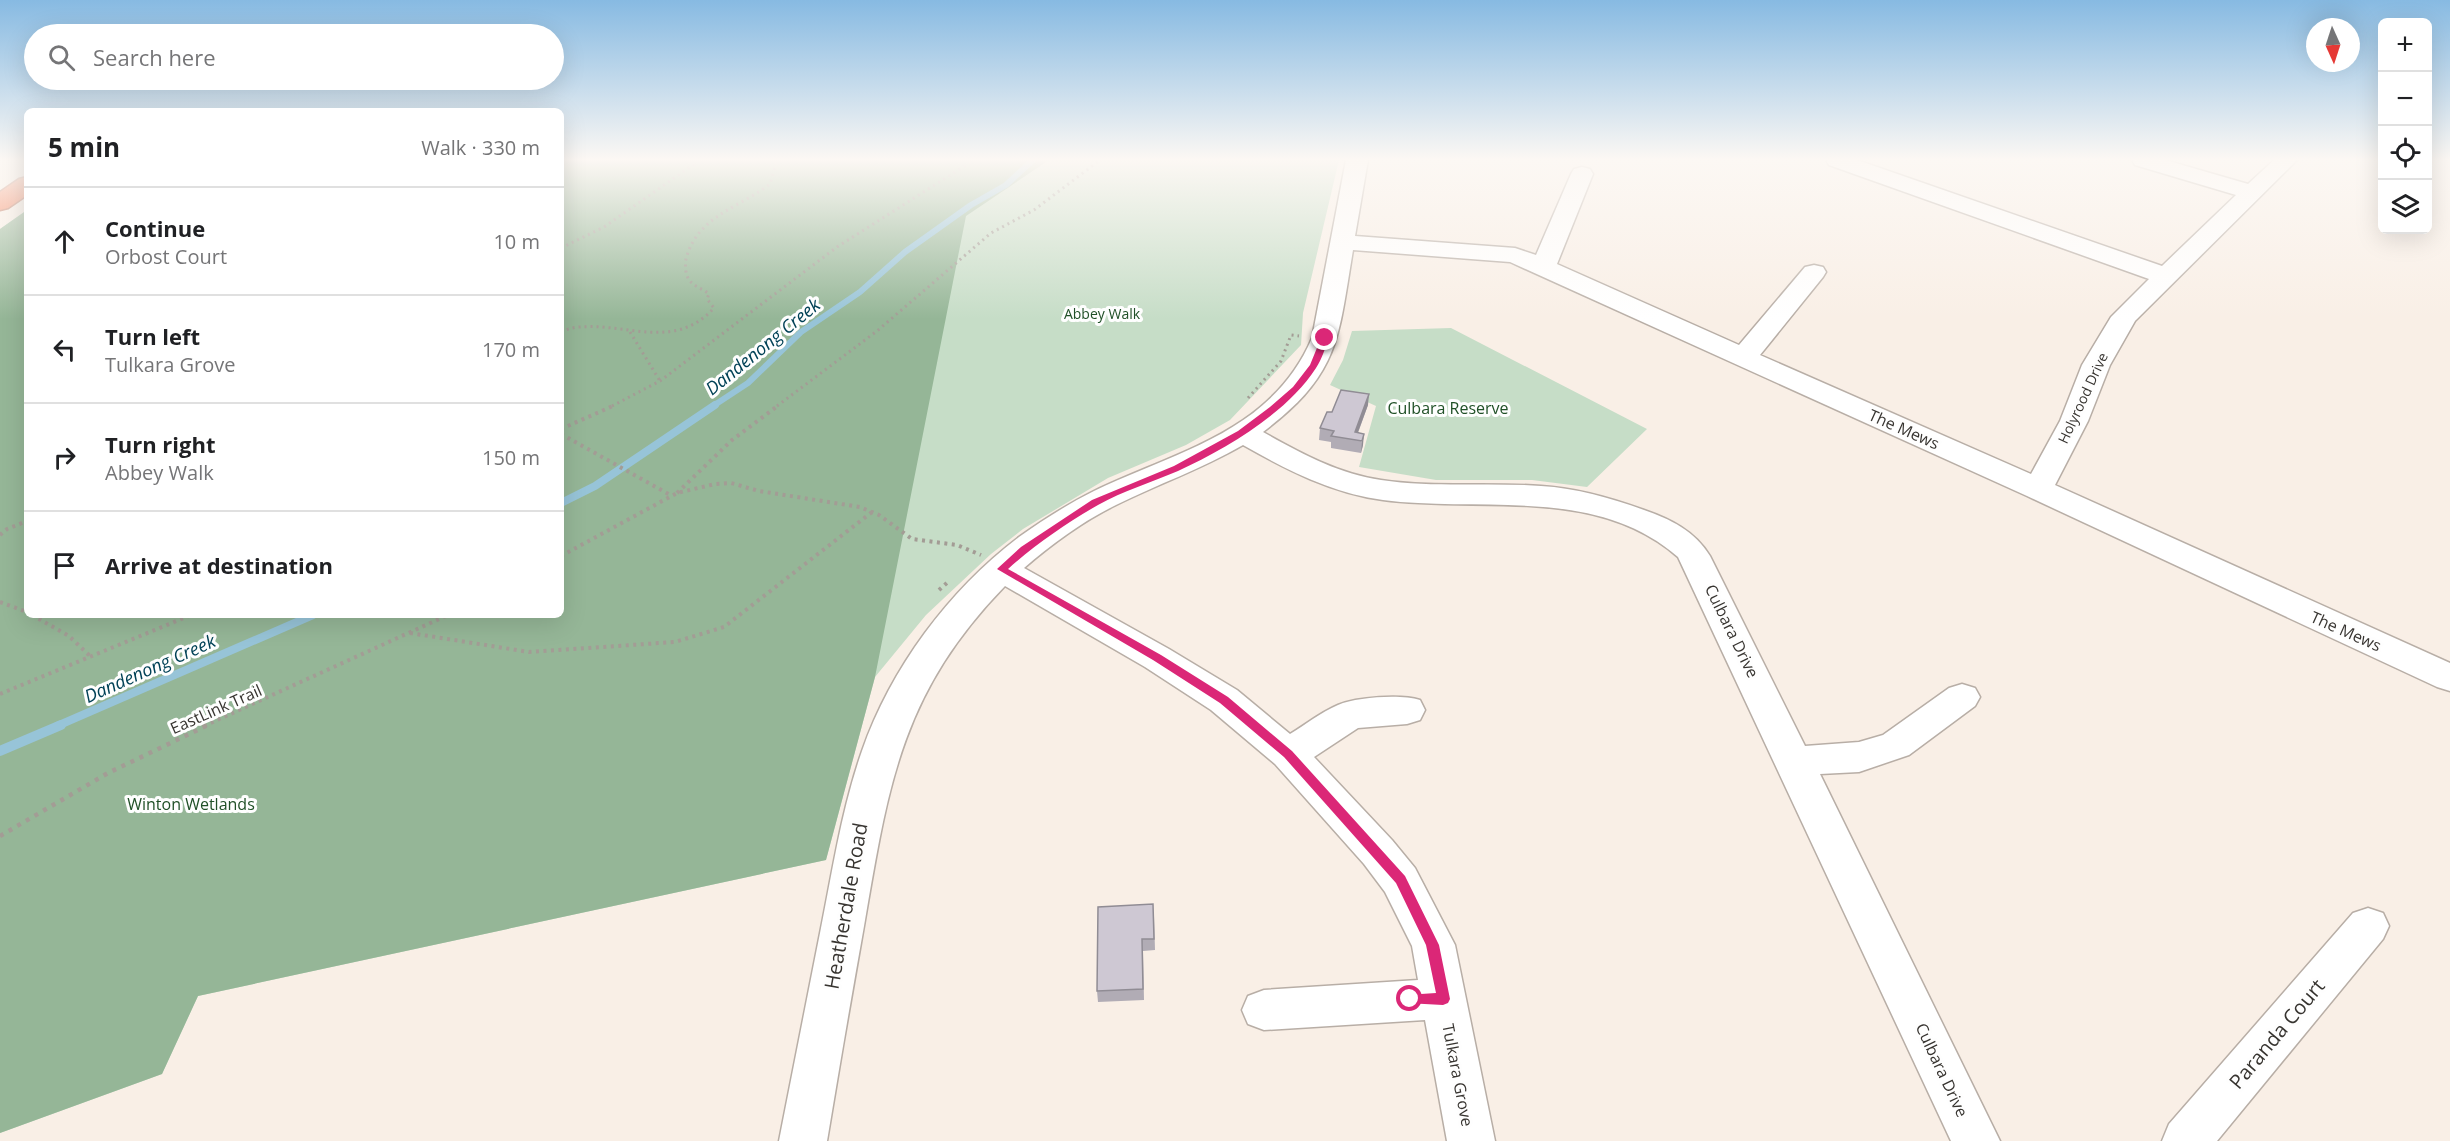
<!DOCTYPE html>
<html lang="en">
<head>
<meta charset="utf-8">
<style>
	:root { --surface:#fff; --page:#f6f6f6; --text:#202124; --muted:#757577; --line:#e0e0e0 }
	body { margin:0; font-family:"Open Sans",sans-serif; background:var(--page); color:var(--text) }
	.controls { position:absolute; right:18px; top:18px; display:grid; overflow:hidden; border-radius:9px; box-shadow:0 6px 24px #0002 }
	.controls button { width:54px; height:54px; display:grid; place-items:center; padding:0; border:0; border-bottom:2px solid var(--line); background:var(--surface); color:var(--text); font:30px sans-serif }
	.compass { position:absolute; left:2306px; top:18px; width:54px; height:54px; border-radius:50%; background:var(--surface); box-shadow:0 6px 24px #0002; rotate:177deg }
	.stop { position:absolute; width:18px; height:18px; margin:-14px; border:4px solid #db2777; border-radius:50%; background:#fff }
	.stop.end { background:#db2777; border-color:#fff; box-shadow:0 2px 6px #0008 }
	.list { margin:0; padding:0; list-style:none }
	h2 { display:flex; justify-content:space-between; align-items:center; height:78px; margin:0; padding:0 24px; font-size:26px }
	h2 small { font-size:20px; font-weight:400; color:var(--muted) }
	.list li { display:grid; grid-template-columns:39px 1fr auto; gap:18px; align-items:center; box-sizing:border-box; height:108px; padding:0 24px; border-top:2px solid var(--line) }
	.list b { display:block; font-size:22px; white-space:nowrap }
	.list p { margin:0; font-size:20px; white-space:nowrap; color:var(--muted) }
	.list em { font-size:20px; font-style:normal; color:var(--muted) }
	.icon { flex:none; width:33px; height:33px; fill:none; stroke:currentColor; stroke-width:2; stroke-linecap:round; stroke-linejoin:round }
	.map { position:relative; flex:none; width:2450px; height:1141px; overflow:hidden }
	.search { position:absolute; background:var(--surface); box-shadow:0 6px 24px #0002; left:24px; top:24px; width:540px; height:66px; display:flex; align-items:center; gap:15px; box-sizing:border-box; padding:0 21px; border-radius:33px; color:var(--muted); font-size:22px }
	.panel { position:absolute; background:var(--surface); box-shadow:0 6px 24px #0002; left:24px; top:108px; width:540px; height:510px; border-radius:9px }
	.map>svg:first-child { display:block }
	.green { fill:#c6ddc7 }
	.forest { fill:#95b697 }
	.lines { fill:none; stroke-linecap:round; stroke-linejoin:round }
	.stream-far2 { stroke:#97c4d8; stroke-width:6 }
	.stream-far1 { stroke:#97c4d8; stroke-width:8 }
	.stream { stroke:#97c4d8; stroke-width:10 }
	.minor-casing { stroke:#b8aea6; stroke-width:3 }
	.highway-casing { stroke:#b25a3c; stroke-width:3 }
	.path-far2 { stroke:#a39c95; stroke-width:3; stroke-dasharray:2 4; stroke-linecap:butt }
	.path-far1 { stroke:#a39c95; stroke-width:4; stroke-dasharray:3 4.5; stroke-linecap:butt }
	.path { stroke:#a39c95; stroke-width:4.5; stroke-dasharray:4 6; stroke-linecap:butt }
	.minor { fill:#fff; fill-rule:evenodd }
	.highway { fill:#f56f43; fill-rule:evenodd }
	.wall { fill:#b1acb5 }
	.shaded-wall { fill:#908c94 }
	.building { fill:#cec8d3; stroke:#908c94; stroke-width:1.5 }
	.route { fill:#db2777 }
	.labels { text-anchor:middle; stroke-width:6; stroke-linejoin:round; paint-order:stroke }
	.far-park-label { font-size:14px; fill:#205027; stroke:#fefefe }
	.far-street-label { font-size:14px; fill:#373430; stroke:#fefefe }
	.park-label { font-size:16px; fill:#205027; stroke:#fefefe }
	.street-label { font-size:16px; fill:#373430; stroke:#fefefe }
	.water-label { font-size:18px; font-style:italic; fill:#004156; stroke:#fefefe }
	.near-street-label { font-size:20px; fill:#373430; stroke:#fefefe }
</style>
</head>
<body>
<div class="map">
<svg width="2450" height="1141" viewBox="0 0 2450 1141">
	<rect width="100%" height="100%" fill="#f9efe6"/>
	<path class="green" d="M561,160H1339L1303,313L1301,345L1230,420L1186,445L1108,478L1023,529L991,554L926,615L875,677L826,860L198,996L162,1074L0,1133V229L27,210V615H561Z
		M1451,328L1647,429L1587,487L1532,480H1436L1359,467L1376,406L1330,385L1343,360L1352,331Z"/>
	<path class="forest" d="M561,160H1049L966,216L875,677L826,860L198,996L162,1074L0,1133V229L27,210V615H561Z"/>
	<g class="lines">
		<path class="stream-far2" d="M713,406L748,383L801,332L860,292L905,252L971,205L1006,185L1033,160"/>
		<path class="stream-far1" d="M561,503L595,486L715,405
			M57,726L313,615"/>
		<path class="stream" d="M0,751L61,725"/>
		<g class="minor-casing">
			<path id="minor" d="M1346,160H1368L1355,236L1515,248L1536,255L1571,174L1574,169L1582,167L1590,169L1593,174L1557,264L1739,345L1805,267L1814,265L1823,267L1826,272L1823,277L1760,355L2031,474L2060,421L2082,365L2111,317L2149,279L1829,165L1826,160H1857L2162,266L2236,195L2135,165L2132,160H2165L2248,184L2274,160H2297L2135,321L2110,365L2088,421L2055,485L2450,663V691L2437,687L2027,496L1510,262L1353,250C1338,339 1340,374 1263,432C1300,453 1339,474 1381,480C1434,488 1488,482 1541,486C1576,488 1611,498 1644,510C1670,519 1695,531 1710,556L1805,746L1859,742L1883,735L1949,688L1962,684L1975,688L1980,697L1975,706L1909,755L1859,772L1820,774L2000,1141H1951L1678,557C1595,485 1482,513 1383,500C1332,493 1287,470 1243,445C1202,469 1158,484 1116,505C1083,521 1052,544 1024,568L1169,649L1237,690L1290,734C1305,725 1321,712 1338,705C1357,697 1401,694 1420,700L1425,710L1420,720L1407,724L1358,728L1314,757L1392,840L1415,868L1455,945L1495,1141H1447L1425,1020L1264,1030L1248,1024L1242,1010L1248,996L1264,990L1418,980L1412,946L1385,892L1364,864L1275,764L1211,710L1145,667L1005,586C901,693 888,786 864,926C851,998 839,1069 827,1141H779C793,1070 807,999 821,928C833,868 842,808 862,751C891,668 949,590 1019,537C1043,520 1068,504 1094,491C1177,451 1272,432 1312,338Z
				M2368,908L2383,913L2389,926L2383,939L2217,1141H2162L2169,1124L2353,913Z"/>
		</g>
		<g class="highway-casing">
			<path id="highway" d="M27,177V195L8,208L0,210V192L19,179Z"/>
		</g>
		<path class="path-far2" d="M561,248L604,227L700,160
			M561,331C567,330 573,327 580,327C627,323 675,351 714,308L707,299L709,294C703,289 695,287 690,281C685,275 685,266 686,259C697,216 739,208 770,184L777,160
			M630,332L660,381
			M1248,398L1281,361L1291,335L1299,336
			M612,406L660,381L837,247L974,160
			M777,406L877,331L991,233L1034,210L1100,160"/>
		<path class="path-far1" d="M561,429L615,405
			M561,434L672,496
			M677,493L732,440L779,405
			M0,535L7,529L27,521
			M561,556L677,493L715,484L731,483L759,491L860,507L879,515L912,539L957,545L981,555
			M939,590L949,581
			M0,602L27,612
			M32,615L69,636L91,657
			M410,633L529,652L675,642L724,627L872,512
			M0,694L191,615
			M204,726L448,615"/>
		<path class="path" d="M0,836L108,773L208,725"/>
		<use href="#minor" class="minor"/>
		<use href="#highway" class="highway"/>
	</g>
	<path class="wall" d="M1368,405L1358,433L1363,445L1361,453L1331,448V442L1319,440L1320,428L1332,412Z
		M1154,916L1155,950L1143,951L1144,1000L1098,1002L1097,991Z"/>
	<path class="shaded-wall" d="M1369,394L1368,405L1355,440V432Z
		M1364,434L1363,445L1361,453L1362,441Z"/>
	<path class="building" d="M1341,390L1369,394L1355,432L1364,434L1362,441L1331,436L1334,431L1320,428L1327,412H1332Z
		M1153,904L1154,939H1142L1143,989L1097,991L1098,907Z"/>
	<linearGradient id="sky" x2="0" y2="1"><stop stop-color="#87bae2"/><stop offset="0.5" stop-color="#fcf8f4"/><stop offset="1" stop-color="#fcf8f4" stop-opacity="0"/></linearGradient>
	<rect width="2450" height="319" fill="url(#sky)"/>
	<path class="route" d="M1325,336L1329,338C1325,348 1322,359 1316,368C1287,413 1226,449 1178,471C1152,482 1123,491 1098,505C1066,523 1035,545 1008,569L1161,655L1228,697L1292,751L1405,876L1439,945L1450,999L1448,1003L1443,1005L1406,1003L1404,999L1406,995L1436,993L1426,945L1396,883L1284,757L1220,703L1153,660L997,569L1021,547L1092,500L1174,466L1238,431L1270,407L1293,387L1310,365L1321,338Z"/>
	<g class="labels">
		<g class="far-park-label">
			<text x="1102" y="319">Abbey Walk</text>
		</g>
		<g class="far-street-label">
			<text transform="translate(2083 398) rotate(-65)" y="5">Holyrood Drive</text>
		</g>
		<g class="park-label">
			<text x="1448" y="414">Culbara Reserve</text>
			<text x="191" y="810">Winton Wetlands</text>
		</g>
		<g class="street-label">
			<text transform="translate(1904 429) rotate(24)" y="6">The Mews</text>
			<text transform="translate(1732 631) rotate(64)" y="6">Culbara Drive</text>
			<text transform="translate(2346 631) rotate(24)" y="6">The Mews</text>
			<text transform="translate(216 709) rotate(-24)" y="6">EastLink Trail</text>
			<text transform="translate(1942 1070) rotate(65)" y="6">Culbara Drive</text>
			<text transform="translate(1458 1075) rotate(79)" y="6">Tulkara Grove</text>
		</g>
		<g class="water-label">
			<text transform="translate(763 347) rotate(-39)" y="6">Dandenong Creek</text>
			<text transform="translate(150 669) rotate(-24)" y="6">Dandenong Creek</text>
		</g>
		<g class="near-street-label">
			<text transform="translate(846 906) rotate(-80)" y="7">Heatherdale Road</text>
			<text transform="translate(2277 1034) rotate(-50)" y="7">Paranda Court</text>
		</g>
	</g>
</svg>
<div class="controls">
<button>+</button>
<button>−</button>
<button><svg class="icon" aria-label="locate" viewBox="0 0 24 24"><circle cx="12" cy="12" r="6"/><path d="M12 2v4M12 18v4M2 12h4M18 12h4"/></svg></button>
<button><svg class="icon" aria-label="layers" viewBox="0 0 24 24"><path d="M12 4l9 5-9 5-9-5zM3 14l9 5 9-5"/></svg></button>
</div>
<svg class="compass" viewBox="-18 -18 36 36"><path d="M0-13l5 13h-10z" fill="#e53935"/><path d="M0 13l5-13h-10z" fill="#757577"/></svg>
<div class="stop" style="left:1410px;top:999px"></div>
<div class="stop end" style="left:1325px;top:338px"></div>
<div class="search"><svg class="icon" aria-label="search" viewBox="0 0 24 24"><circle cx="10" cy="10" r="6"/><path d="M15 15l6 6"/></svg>Search here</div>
<section class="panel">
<h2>5 min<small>Walk · 330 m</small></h2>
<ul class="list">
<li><svg class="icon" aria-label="ahead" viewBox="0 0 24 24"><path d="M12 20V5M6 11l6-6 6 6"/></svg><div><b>Continue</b><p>Orbost Court</p></div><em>10 m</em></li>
<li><svg class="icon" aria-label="left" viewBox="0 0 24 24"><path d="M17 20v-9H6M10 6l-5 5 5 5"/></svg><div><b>Turn left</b><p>Tulkara Grove</p></div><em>170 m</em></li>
<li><svg class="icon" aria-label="right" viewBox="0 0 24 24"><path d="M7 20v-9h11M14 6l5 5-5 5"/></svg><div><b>Turn right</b><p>Abbey Walk</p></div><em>150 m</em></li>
<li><svg class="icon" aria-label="arrive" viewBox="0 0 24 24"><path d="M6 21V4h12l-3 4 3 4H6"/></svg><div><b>Arrive at destination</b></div></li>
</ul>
</section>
</div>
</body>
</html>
